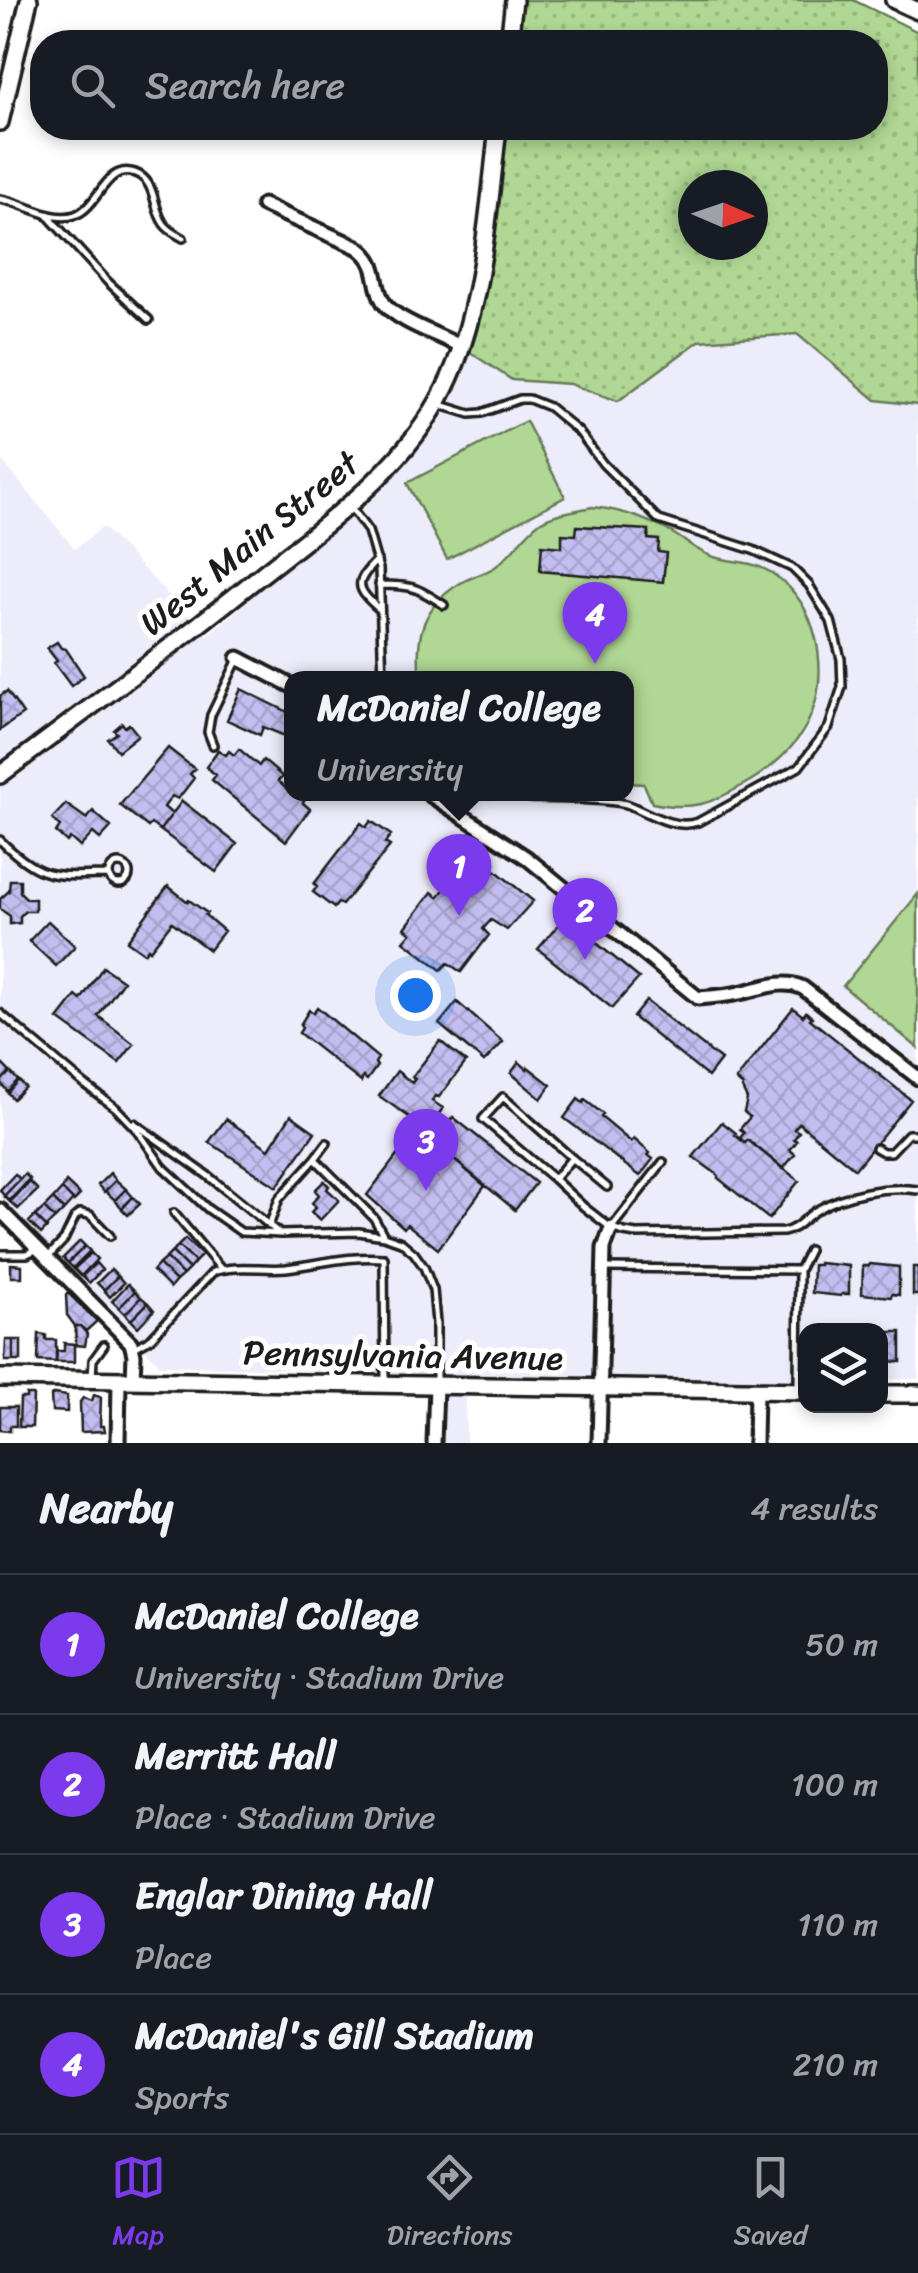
<!DOCTYPE html>
<html lang="en">
<head>
<meta charset="utf-8">
<style>
	:root { --surface:#171b24; --page:#20242c; --text:#f1f3f6; --muted:#9ea1a6; --line:#363941; --accent:#7c3aed }
	body { margin:0; font-family:Sriracha,sans-serif; background:var(--page); color:var(--text) }
	.controls { position:absolute; right:30px; bottom:30px; display:grid; overflow:hidden; border-radius:20px; box-shadow:0 5px 15px #0003 }
	.controls button { width:90px; height:90px; display:grid; place-items:center; padding:0; border:0; border-bottom:2px solid var(--line); background:var(--surface); color:var(--text); font:50px sans-serif }
	.compass { position:absolute; left:678px; top:170px; width:90px; height:90px; border-radius:50%; background:var(--surface); box-shadow:0 5px 15px #0003; rotate:92deg }
	.you { position:absolute; left:415px; top:995px; width:35px; height:35px; margin:-25px; border:8px solid #fff; border-radius:50%; background:#1a73e8; box-shadow:0 0 0 15px #1a73e833 }
	.badge { display:grid; place-items:center; width:65px; height:65px; border-radius:50%; background:var(--accent); color:#fff; font-size:32px; font-weight:700 }
	.pin { position:absolute; translate:-50% -82px; filter:drop-shadow(0 2px 5px #0008) }
	.pin::after { content:''; position:absolute; top:52px; width:35px; height:30px; background:inherit; clip-path:polygon(0 0,100% 0,50% 100%) }
	.popup { position:absolute; left:284px; top:671px; width:350px; height:130px; box-sizing:border-box; display:grid; place-content:center; border-radius:20px; background:var(--surface); filter:drop-shadow(0 2px 8px #0005); font-size:32px; white-space:nowrap; color:var(--muted) }
	.popup b { font-size:38px; color:var(--text) }
	.popup::after { content:''; position:absolute; left:50%; top:100%; margin-left:-20px; border:20px solid transparent; border-top-color:var(--surface) }
	.list { margin:0; padding:0; list-style:none }
	h2 { display:flex; justify-content:space-between; align-items:center; height:130px; margin:0; padding:0 40px; font-size:42px }
	h2 small { font-size:32px; font-weight:400; color:var(--muted) }
	.list li { display:grid; grid-template-columns:65px 1fr auto; gap:30px; align-items:center; box-sizing:border-box; height:140px; padding:0 40px; border-top:2px solid var(--line) }
	.list b { display:block; font-size:38px; white-space:nowrap }
	.list p { margin:0; font-size:32px; white-space:nowrap; color:var(--muted) }
	.list em { font-size:32px; font-style:normal; color:var(--muted) }
	.icon { flex:none; width:55px; height:55px; fill:none; stroke:currentColor; stroke-width:2; stroke-linecap:round; stroke-linejoin:round }
	.map { position:relative; flex:none; width:918px; height:1443px; overflow:hidden }
	.search { position:absolute; background:var(--surface); box-shadow:0 5px 15px #0003; left:30px; right:30px; top:30px; height:110px; display:flex; align-items:center; gap:25px; box-sizing:border-box; padding:0 35px; border-radius:40px; color:var(--muted); font-size:38px }
	.sheet { height:690px; background:var(--surface) }
	nav { display:flex; justify-content:space-around; align-items:center; box-sizing:border-box; height:140px; border-top:2px solid var(--line); background:var(--surface); font-size:28px; color:var(--muted) }
	nav a { display:grid; justify-items:center; gap:5px }
	nav .on { color:var(--accent) }
	.map>svg:first-child { display:block }
	.built { fill:#edecfa; fill-rule:evenodd }
	.grass { fill:url(#grass-dots); stroke:#667a58; stroke-width:2.5; fill-rule:evenodd }
	.park { fill:#b0d793; stroke:#667a58; stroke-width:2.5 }
	.building { fill:url(#building-cross-hatch); stroke:#1c1c1c; stroke-width:2.5 }
	.lines { fill:none; stroke-linecap:round; stroke-linejoin:round }
	.lane-casing { stroke:#1c1c1c; stroke-width:12 }
	.street-casing { stroke:#1c1c1c; stroke-width:19 }
	.secondary-casing { stroke:#1c1c1c; stroke-width:22 }
	.lane { stroke:#fff; stroke-width:5 }
	.street { stroke:#fff; stroke-width:11 }
	.secondary { stroke:#fff; stroke-width:15 }
	.labels { text-anchor:middle; stroke-width:10; stroke-linejoin:round; paint-order:stroke }
	.street-label { font-size:35px; fill:#1c1c1c; stroke:#fff }
</style>
</head>
<body>
<div class="map">
<svg width="918" height="1443" viewBox="0 0 918 1443">
	<defs>
		<pattern id="grass-dots" width="8" height="8" patternUnits="userSpaceOnUse" patternTransform="scale(2.5)"><rect width="8" height="8" fill="#b0d793"/><path d="M2 2h.1M6 6h.1" fill="none" stroke="#97b87e" stroke-width="1.8" stroke-linecap="round"/></pattern>
		<pattern id="building-cross-hatch" width="8" height="8" patternUnits="userSpaceOnUse" patternTransform="scale(2.5)"><rect width="8" height="8" fill="#c3bef0"/><path d="M0 0l8 8M0 8l8-8" fill="none" stroke="#a7a3cd"/></pattern>
	</defs>
	<rect width="100%" height="100%" fill="#fff"/>
	<filter id="ink" filterUnits="userSpaceOnUse"><feTurbulence type="fractalNoise" baseFrequency=".01" numOctaves="2"/><feDisplacementMap in="SourceGraphic" scale="20" xChannelSelector="R" yChannelSelector="G"/><feConvolveMatrix kernelMatrix="1 2 1 2 8 2 1 2 1" color-interpolation-filters="sRGB"/></filter>
	<g filter="url(#ink)">
		<path class="built" d="M853,0L918,32V1379H881L880,1330H806L805,1379H465L466,1443H438V1379H392L290,1369L160,1365L0,1197V458L75,549L103,527L207,635L233,614L404,448L462,347L498,128H876V42ZM693,185H753V245H693ZM292,678H626V794H292Z"/>
		<path class="grass" d="M516,0H853L918,32V405L876,400L797,334L699,341L618,401L570,384L512,380L462,347L498,128H876V42H510ZM693,185H753V245H693Z"/>
		<path class="park" d="M526,421L565,497L447,559L407,483Z
			M592,507C621,509 646,519 671,532C684,540 697,551 711,556C734,564 753,559 776,576C797,591 810,614 816,639C830,705 802,751 745,784C711,804 692,811 652,803L644,784L627,783L626,678H420C415,637 422,607 459,584C470,577 484,574 495,567C512,555 523,534 540,522C553,513 576,511 592,507Z
			M918,894V1048L843,986Z"/>
		<path class="building" d="M577,526L649,530L648,539L659,540L658,552L666,553L663,582L540,571L542,545L562,547V534L576,535Z
			M57,642L61,648L66,649L84,676L71,686L54,663L57,661L47,648Z
			M241,689L292,714V739L263,727L260,735L227,720Z
			M7,691L23,714L0,730V696Z
			M122,723L125,727L129,724L138,735L118,751L108,739L117,733L114,730Z
			M168,748L195,769L190,774L194,778L178,799L172,796L164,807L172,814L160,830L151,824L148,827L120,805Z
			M239,749L259,766L263,760L283,777L278,781L293,795L298,794L305,799L303,803L310,809L286,841L212,780L216,775L206,767L218,750L226,755L229,751L234,755Z
			M182,801L237,844L216,872L160,830Z
			M66,804L87,819L93,811L111,827L100,839L93,833L80,847L70,838L67,842L56,832L60,826L52,819Z
			M371,821L391,835L385,843L390,846L342,905L338,903L334,908L313,892L317,887L314,884L361,823L366,827Z
			M468,848L533,901L507,930L491,920L483,929L489,935L461,972L448,963L441,970L404,941L411,933L405,928L432,892L438,897L448,885L443,881Z
			M10,880H20V892L27,899H35V911H25L20,916V923L10,924V916L0,909V899L9,891Z
			M168,886L188,902L189,900L207,913L205,915L224,931L209,950L172,922L150,950L148,948L144,953L127,941Z
			M565,917L639,978L612,1008L538,949Z
			M48,921L75,946L56,966L29,941Z
			M103,967L123,981L98,1016L134,1044L119,1063L58,1019L76,996L81,1000Z
			M646,1001L721,1060L708,1077L633,1017Z
			M457,1002L503,1042L484,1062L439,1024Z
			M317,1007L378,1058L375,1063L377,1066L367,1080L363,1077L361,1082L299,1033L302,1028L300,1025L309,1010L313,1013Z
			M793,1008L803,1016L806,1012L812,1017L810,1019L911,1100L855,1169L799,1123L794,1129L799,1132L794,1139L797,1141L790,1150L795,1154L783,1169L748,1140L745,1143L740,1138L744,1133L740,1129L750,1117L744,1112L747,1099L742,1088L743,1086L736,1080Z
			M440,1041L466,1062L439,1097L436,1096L432,1101L443,1108L428,1130L379,1096L397,1071L412,1083L415,1079L412,1077Z
			M519,1062L527,1069L528,1067L551,1085L541,1099L511,1073Z
			M1,1063L10,1072L0,1082V1064Z
			M10,1072L18,1080L8,1092L0,1082Z
			M18,1080L25,1087L13,1099L7,1092Z
			M578,1099L583,1103L585,1100L603,1114L601,1117L631,1142L634,1139L650,1153L648,1155L653,1159L640,1176L564,1118Z
			M291,1115L315,1132L277,1187L209,1142L226,1119L269,1149Z
			M453,1117L536,1183L515,1210L433,1142Z
			M722,1122L736,1133L735,1135L745,1143L748,1140L799,1181L769,1219L718,1178V1175L693,1157Z
			M433,1142L485,1186L438,1249L407,1224L404,1228L367,1195L402,1149L418,1162Z
			M110,1173L116,1180L104,1192L98,1185Z
			M15,1174L20,1179L4,1196L0,1190Z
			M25,1174L30,1179L9,1201L4,1196Z
			M116,1180L126,1189L115,1200L105,1191Z
			M324,1181L329,1186L327,1189L339,1200L320,1220L311,1212L316,1207L312,1203L319,1195L315,1190Z
			M30,1182L38,1190L18,1209L10,1202Z
			M66,1182L80,1195L74,1201L62,1189Z
			M62,1189L73,1200L64,1210L53,1199Z
			M126,1189L133,1197L122,1208L115,1200Z
			M133,1197L140,1204L128,1215L122,1209Z
			M53,1199L64,1210L55,1219L44,1208Z
			M44,1208L55,1219L46,1227L35,1216Z
			M35,1216L47,1228L41,1234L29,1222Z
			M185,1239L202,1255L195,1262L178,1246Z
			M80,1241L85,1246L68,1263L63,1258Z
			M85,1246L90,1251L73,1268L68,1263Z
			M178,1246L195,1262L189,1269L172,1252Z
			M172,1252L189,1269L183,1275L166,1258Z
			M91,1253L97,1259L81,1276L74,1269Z
			M166,1258L183,1275L176,1281L159,1264Z
			M96,1263L102,1270L89,1283L82,1276Z
			M819,1263L849,1266V1294H842L841,1296L812,1293L813,1265H819Z
			M11,1264L22,1265V1277H11Z
			M159,1264L176,1281L170,1288L153,1271Z
			M870,1264L899,1267V1295L892,1294L891,1297L862,1294L863,1266H869Z
			M913,1267H918V1295H913Z
			M111,1269L118,1276L104,1290L97,1283Z
			M118,1276L124,1283L110,1297L104,1290Z
			M128,1284L135,1291L119,1308L112,1301Z
			M135,1291L141,1297L125,1314L119,1308Z
			M68,1293L97,1321L86,1331L80,1326H75L67,1315L66,1295Z
			M141,1297L148,1303L131,1320L125,1314Z
			M148,1303L154,1310L138,1327L131,1320Z
			M75,1326H80L87,1334L85,1346L76,1345Z
			M885,1332H901V1362L884,1361Z
			M39,1334L46,1335V1340H56V1362L38,1361Z
			M6,1340H13V1361H5Z
			M13,1340H21V1361H13Z
			M64,1343L74,1344V1362H56L57,1351H64Z
			M54,1394L67,1396V1412L52,1411L51,1396Z
			M26,1395H33L32,1427H19L20,1398H26Z
			M94,1395L101,1397L100,1426H104L105,1431L81,1432L80,1402L83,1398L92,1401Z
			M0,1407H16V1426H10V1431L0,1430Z"/>
		<g class="lines">
			<g class="lane-casing">
				<path id="lane" d="M0,199C23,202 52,223 75,215C99,207 105,163 135,173C157,181 152,208 164,224C169,231 176,234 183,238
					M47,215L108,282L149,320
					M441,405L470,414L482,413L520,399H529L549,407L579,432L603,464L659,520L753,550L792,568L809,585L831,621L841,659L842,687L829,727L799,767L698,822C674,830 650,814 629,805C611,798 553,799 531,798L517,794
					M351,508L368,531L379,569L383,678
					M377,560C355,582 355,588 378,608
					M379,585C413,585 416,587 444,605
					M213,745L208,732L211,715L237,661
					M0,840C41,881 54,876 109,875
					M109 874a10 10 0 1 1 20 0a10 10 0 1 1-20 0Z
					M0,1013L84,1084L116,1108L137,1130L163,1167L208,1209L241,1232L280,1234L359,1232L384,1236L401,1242L414,1253L424,1267L433,1290L436,1323V1383
					M134,1123L207,1175L280,1234
					M876,1148L883,1152H891L908,1134H918
					M315,1159L327,1143
					M554,1179L483,1119L503,1097L572,1158
					M607,1187L572,1158L554,1179L584,1207L611,1228L624,1232L636,1234L783,1232C798,1229 804,1218 817,1210C846,1193 885,1186 918,1190
					M174,1213L221,1269
					M269,1226L279,1199L315,1159L374,1218L384,1236
					M613,1226L663,1162
					M0,1254H27L36,1250
					M48,1257L64,1240L75,1217L80,1213L90,1215L110,1236
					M605,1268L799,1270
					M134,1348L150,1339L213,1272C236,1264 262,1270 286,1268C319,1264 350,1255 384,1258L385,1382
					M92,1377L93,1360L104,1345
					M798,1388L799,1270L809,1250"/>
			</g>
			<g class="street-casing">
				<path id="street" d="M263,205L357,247C382,264 371,282 384,303C396,321 442,336 462,347
					M238,658L292,686
					M429,794L527,858L698,998C712,997 726,996 739,993C760,989 783,978 803,988L918,1078
					M0,1210L131,1343L134,1355L133,1380
					M118,1443L119,1380
					M434,1443L436,1386
					M599,1443L604,1248L611,1228
					M755,1443L756,1391"/>
			</g>
			<g class="secondary-casing">
				<path id="secondary" d="M894,0L918,11
					M509,42L514,0
					M0,122L29,0
					M0,775C87,710 175,645 260,576C328,522 406,468 445,388C483,311 488,211 498,128
					M0,1378L806,1391
					M880,1394H918"/>
			</g>
			<use href="#lane" class="lane"/>
			<use href="#street" class="street"/>
			<use href="#secondary" class="secondary"/>
		</g>
	</g>
	<g class="labels">
		<g class="street-label">
			<text transform="translate(249 543) rotate(-39)" y="12">West Main Street</text>
			<text transform="translate(403 1355) rotate(1)" y="12">Pennsylvania Avenue</text>
		</g>
	</g>
</svg>
<div class="controls">
<button><svg class="icon" aria-label="layers" viewBox="0 0 24 24"><path d="M12 4l9 5-9 5-9-5zM3 14l9 5 9-5"/></svg></button>
</div>
<svg class="compass" viewBox="-18 -18 36 36"><path d="M0-13l5 13h-10z" fill="#e53935"/><path d="M0 13l5-13h-10z" fill="#9ea1a6"/></svg>
<div class="you"></div>
<div class="pin badge" style="left:459px;top:916px">1</div>
<div class="popup"><b>McDaniel College</b>University</div>
<div class="pin badge" style="left:585px;top:960px">2</div>
<div class="pin badge" style="left:426px;top:1191px">3</div>
<div class="pin badge" style="left:595px;top:664px">4</div>
<div class="search"><svg class="icon" aria-label="search" viewBox="0 0 24 24"><circle cx="10" cy="10" r="6"/><path d="M15 15l6 6"/></svg>Search here</div>
</div>
<section class="sheet">
<h2>Nearby<small>4 results</small></h2>
<ul class="list">
<li><span class="badge">1</span><div><b>McDaniel College</b><p>University · Stadium Drive</p></div><em>50 m</em></li>
<li><span class="badge">2</span><div><b>Merritt Hall</b><p>Place · Stadium Drive</p></div><em>100 m</em></li>
<li><span class="badge">3</span><div><b>Englar Dining Hall</b><p>Place</p></div><em>110 m</em></li>
<li><span class="badge">4</span><div><b>McDaniel's Gill Stadium</b><p>Sports</p></div><em>210 m</em></li>
</ul>
</section>
<nav>
<a class="on"><svg class="icon" aria-label="map" viewBox="0 0 24 24"><path d="M3 6l6-2 6 2 6-2v14l-6 2-6-2-6 2zM9 4v14M15 6v14"/></svg>Map</a>
<a><svg class="icon" aria-label="directions" viewBox="0 0 24 24"><path d="M12 3l9 9-9 9-9-9zM9 14v-3h6M13 9l2 2-2 2"/></svg>Directions</a>
<a><svg class="icon" aria-label="saved" viewBox="0 0 24 24"><path d="M7 4h10v16l-5-4-5 4z"/></svg>Saved</a>
</nav>
</body>
</html>
